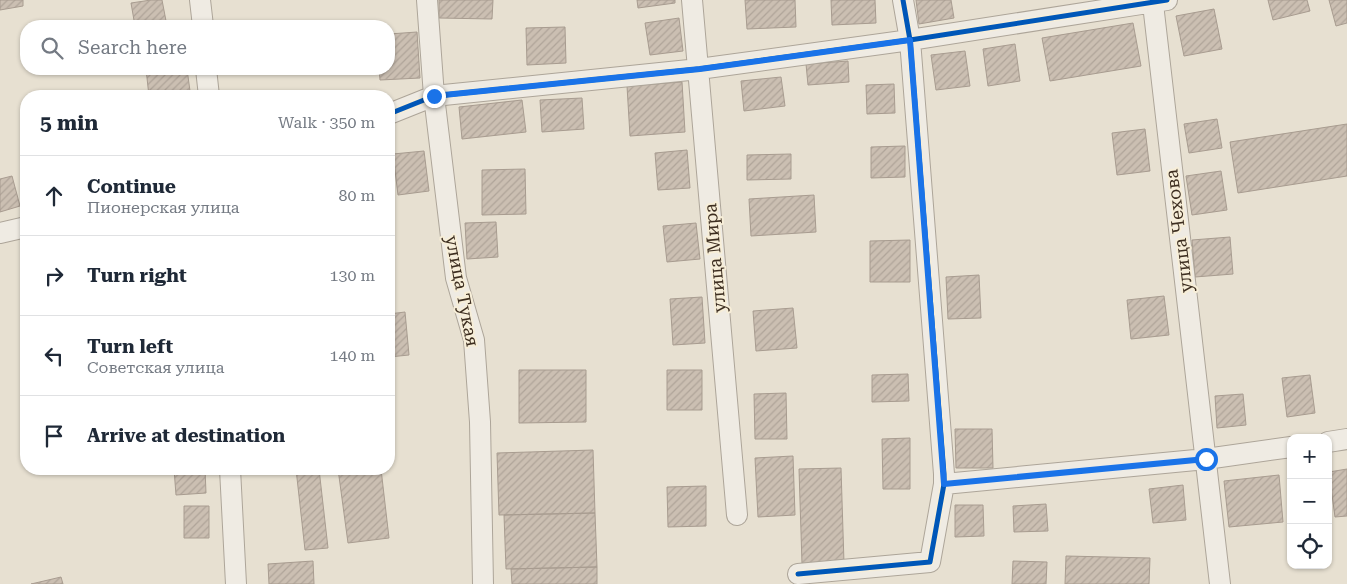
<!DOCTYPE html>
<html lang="en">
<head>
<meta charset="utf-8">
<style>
	:root { --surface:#fff; --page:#f6f6f7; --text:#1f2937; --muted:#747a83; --line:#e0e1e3 }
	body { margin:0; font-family:"Roboto Serif",serif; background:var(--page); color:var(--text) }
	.controls { position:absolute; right:15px; bottom:15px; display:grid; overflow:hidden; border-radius:10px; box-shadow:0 1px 4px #0004 }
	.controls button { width:45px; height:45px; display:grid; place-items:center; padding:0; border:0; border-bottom:1px solid var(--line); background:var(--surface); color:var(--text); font:25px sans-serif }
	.stop { position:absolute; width:15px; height:15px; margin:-11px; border:4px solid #1a73e8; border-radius:50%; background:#fff }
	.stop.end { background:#1a73e8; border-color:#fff; box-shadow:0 1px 5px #0008 }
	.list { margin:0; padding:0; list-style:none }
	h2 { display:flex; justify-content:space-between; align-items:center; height:65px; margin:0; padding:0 20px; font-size:21px }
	h2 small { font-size:16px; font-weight:400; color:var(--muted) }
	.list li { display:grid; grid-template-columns:32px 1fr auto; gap:15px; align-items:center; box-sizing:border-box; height:80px; padding:0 20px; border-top:1px solid var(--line) }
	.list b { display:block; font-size:19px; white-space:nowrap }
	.list p { margin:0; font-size:16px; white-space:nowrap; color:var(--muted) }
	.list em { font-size:16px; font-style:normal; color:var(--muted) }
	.icon { flex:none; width:28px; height:28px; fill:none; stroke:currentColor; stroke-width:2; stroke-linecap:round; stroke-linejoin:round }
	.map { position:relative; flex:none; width:1347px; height:584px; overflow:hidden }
	.search { position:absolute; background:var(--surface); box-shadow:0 1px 4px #0004; left:20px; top:20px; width:375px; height:55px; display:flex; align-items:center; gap:12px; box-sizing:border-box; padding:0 18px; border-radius:20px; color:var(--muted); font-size:19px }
	.panel { position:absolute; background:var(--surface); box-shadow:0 1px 4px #0004; left:20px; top:90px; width:375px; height:385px; border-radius:20px }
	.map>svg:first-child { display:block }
	.building { fill:url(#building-hatch); stroke:#a89c90 }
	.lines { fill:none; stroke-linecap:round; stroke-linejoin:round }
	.minor-casing { stroke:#ada599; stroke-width:22 }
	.minor { stroke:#efebe3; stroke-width:20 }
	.cycleway-casing { stroke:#f7eed8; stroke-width:8 }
	.cycleway { stroke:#0057b8; stroke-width:5 }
	.route { stroke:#1a73e8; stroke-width:6 }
	.labels { text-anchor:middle; stroke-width:4; stroke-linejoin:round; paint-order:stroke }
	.street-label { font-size:18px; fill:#3d2e20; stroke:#f7eed8 }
</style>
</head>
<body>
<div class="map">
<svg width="1347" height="584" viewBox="0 0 1347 584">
	<defs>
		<pattern id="building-hatch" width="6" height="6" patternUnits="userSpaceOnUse" patternTransform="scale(1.25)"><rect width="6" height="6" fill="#cbbfb2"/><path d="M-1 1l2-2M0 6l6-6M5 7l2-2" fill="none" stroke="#afa499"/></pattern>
	</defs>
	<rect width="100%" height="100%" fill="#e7e0d1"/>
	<path class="building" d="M0,0H23V6L0,10Z
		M151,0H162L167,26H135L131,3Z
		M439,0H493L492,19L439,18Z
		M637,0H675V3L638,8Z
		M745,0H795L796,27L747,29Z
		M831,0H875L876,23L832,25Z
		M916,0H951L954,18L919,24Z
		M1268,0H1307L1310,11L1273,20Z
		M1329,0H1347V23L1336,26Z
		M1214,9L1222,49L1184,56L1176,16Z
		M679,18L683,51L650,55L645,23Z
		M1133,23L1141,66L1050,81L1042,38Z
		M565,27L566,63L527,65L526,28Z
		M417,32L420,78L380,80L379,69H389V34Z
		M1015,44L1020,81L988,86L983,49Z
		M965,51L970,86L936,90L931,55Z
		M848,61L849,82L808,85L806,64Z
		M146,69H187L190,91L149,96Z
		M781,77L785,106L744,111L741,81Z
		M682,82L685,132L630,136L627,86Z
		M894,84L895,113L867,114L866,85Z
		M582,98L584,129L542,132L540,100Z
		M522,100L526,132L462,139L459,107Z
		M1217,119L1222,148L1189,153L1184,124Z
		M1347,124V176L1238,193L1230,142Z
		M1145,129L1150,171L1117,175L1112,133Z
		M905,146V177L871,178V147Z
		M687,150L690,188L658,190L655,153Z
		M424,151L429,191L398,195L393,154Z
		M791,154V179L747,180V155Z
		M525,169L526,214L482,215V170Z
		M1221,171L1227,210L1192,215L1186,176Z
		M12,176L20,206L0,212V179Z
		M814,195L816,232L751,236L749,199Z
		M496,222L498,257L467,259L465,223Z
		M696,223L700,259L667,262L663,226Z
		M1230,237L1233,274L1195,277L1192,240Z
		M910,240V282H870V241Z
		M979,275L981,318L948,319L946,277Z
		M1164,296L1169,335L1131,339L1127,300Z
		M702,297L705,343L673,345L670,299Z
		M793,308L797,348L756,351L753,311Z
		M405,312L409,355L389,357V314Z
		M519,370H586V422L519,423Z
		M667,370H702V410H667Z
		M908,374L909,401L872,402V375Z
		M1310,375L1315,413L1287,417L1282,378Z
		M786,393L787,439H755L754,394Z
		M1243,394L1246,425L1217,428L1215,396Z
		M955,429H992L993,468H956Z
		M910,438V489H883L882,439Z
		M593,450L595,513L499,515L497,453Z
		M793,456L795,515L758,517L755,458Z
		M841,468L844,563L802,564L799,469Z
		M174,469H205L206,493L176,495Z
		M296,469H319L328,548L305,550Z
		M338,469H381L389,538L348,543Z
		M1347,469V516L1335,517L1329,472Z
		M1279,475L1283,522L1229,527L1224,481Z
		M1183,485L1186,520L1153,523L1149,489Z
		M706,486V526L668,527L667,487Z
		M1046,504L1048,531L1014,532L1013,506Z
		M955,505H983L984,536L955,537Z
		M184,506H209V538H184Z
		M595,513L597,567L506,569L504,515Z
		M1066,556L1150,558L1149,584H1065Z
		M313,561L314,584H269L268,564Z
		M1013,561L1047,562L1046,584H1012Z
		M597,567V584H512L511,569Z
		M61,577L63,584H31Z"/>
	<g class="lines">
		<g class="minor-casing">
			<path id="minor" d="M200,0L203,26
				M427,0L434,96L456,278L474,340L480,422L483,584
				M692,0L737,515
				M1153,4L1220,584
				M206,69L209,96
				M389,114L434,96L699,69L910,40L1167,0
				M0,233L26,227
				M1328,442L1347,439
				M230,469L236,584
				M944,484L1206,459L1291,447
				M798,574L930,562L944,484V474L910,40L903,0"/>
		</g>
		<use href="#minor" class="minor"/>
		<g class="cycleway-casing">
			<path id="cycleway" d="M389,114L434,96L699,69L910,40L1167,0
				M798,574L930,562L944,484V474L910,40L903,0"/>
		</g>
		<use href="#cycleway" class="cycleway"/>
	</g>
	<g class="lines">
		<path class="route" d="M434,96L700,69L910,40L944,484L1206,459"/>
	</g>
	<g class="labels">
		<g class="street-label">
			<text transform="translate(1179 231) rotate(-97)" y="6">улица Чехова</text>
			<text transform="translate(715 258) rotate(-95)" y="6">улица Мира</text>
			<text transform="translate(462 291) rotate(79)" y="6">улица Тукая</text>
		</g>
	</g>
</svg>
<div class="controls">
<button>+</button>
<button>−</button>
<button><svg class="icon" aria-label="locate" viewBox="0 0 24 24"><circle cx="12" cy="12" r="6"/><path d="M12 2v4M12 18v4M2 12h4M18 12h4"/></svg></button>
</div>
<div class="stop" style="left:1206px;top:459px"></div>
<div class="stop end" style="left:434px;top:96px"></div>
<div class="search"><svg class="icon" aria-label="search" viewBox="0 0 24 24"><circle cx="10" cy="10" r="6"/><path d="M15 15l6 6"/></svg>Search here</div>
<section class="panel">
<h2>5 min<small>Walk · 350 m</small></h2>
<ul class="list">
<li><svg class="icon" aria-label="ahead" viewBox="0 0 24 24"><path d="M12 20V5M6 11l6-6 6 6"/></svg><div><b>Continue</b><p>Пионерская улица</p></div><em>80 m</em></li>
<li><svg class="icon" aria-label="right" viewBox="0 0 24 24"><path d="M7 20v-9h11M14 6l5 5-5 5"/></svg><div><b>Turn right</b></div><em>130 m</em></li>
<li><svg class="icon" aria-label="left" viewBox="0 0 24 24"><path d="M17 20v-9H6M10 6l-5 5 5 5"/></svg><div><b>Turn left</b><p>Советская улица</p></div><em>140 m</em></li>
<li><svg class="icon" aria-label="arrive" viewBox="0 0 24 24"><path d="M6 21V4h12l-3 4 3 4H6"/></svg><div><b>Arrive at destination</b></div></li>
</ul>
</section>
</div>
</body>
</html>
